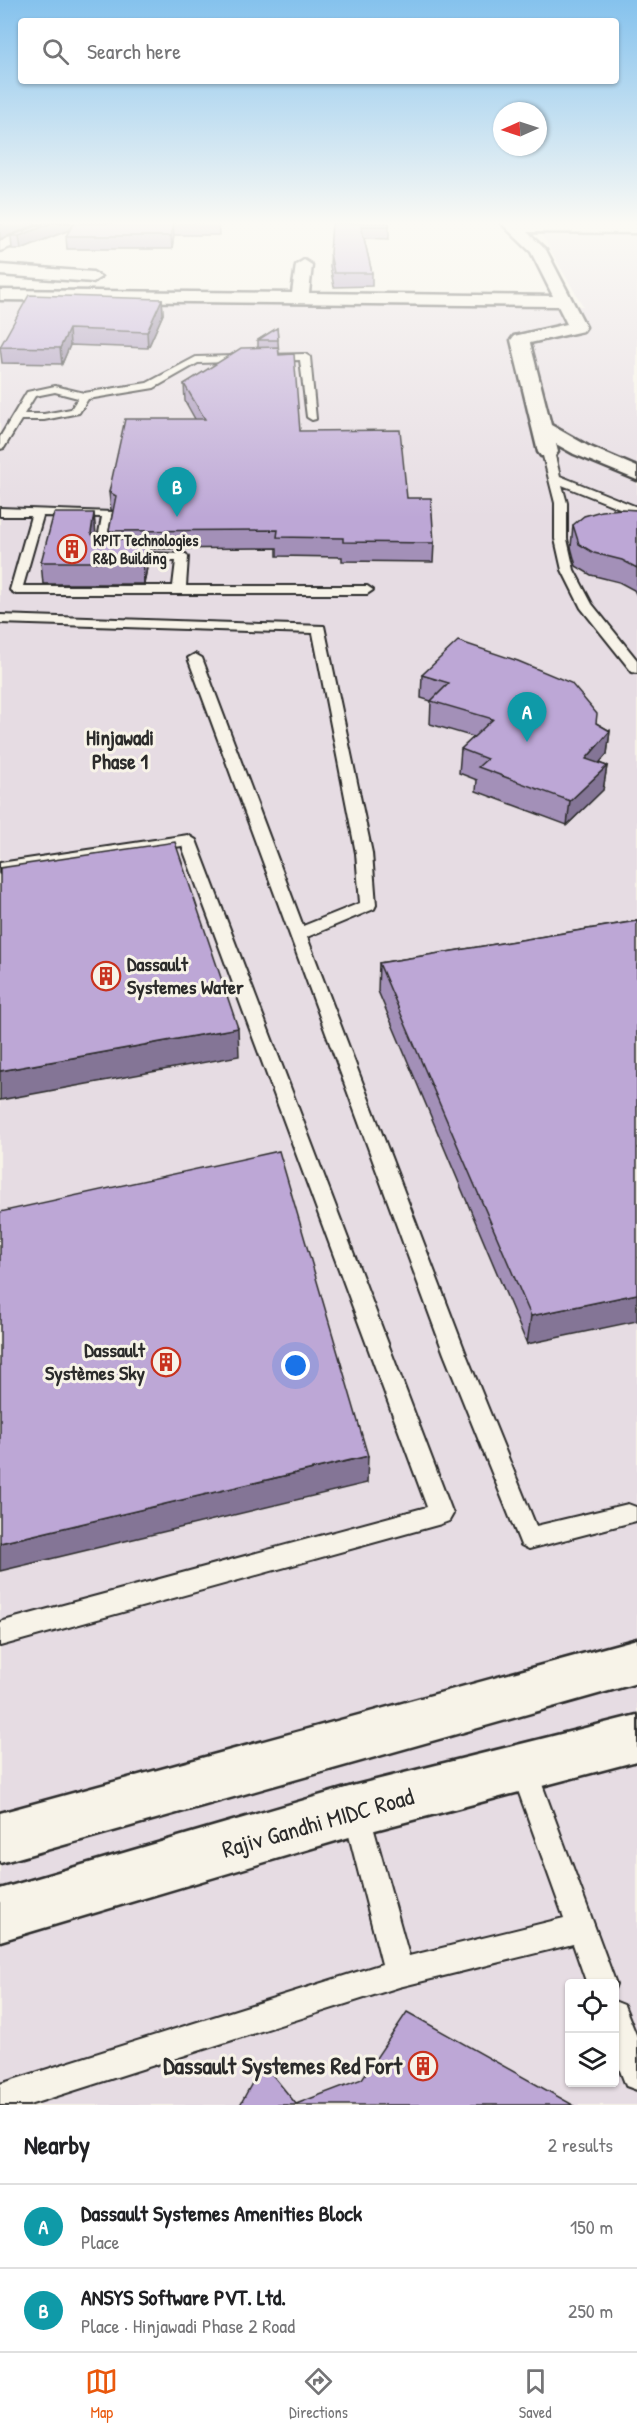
<!DOCTYPE html>
<html lang="en">
<head>
<meta charset="utf-8">
<style>
	:root { --surface:#fff; --page:#f6f6f6; --text:#202124; --muted:#757577; --line:#e0e0e0; --accent:#ea580c }
	body { margin:0; font-family:"Patrick Hand",sans-serif; background:var(--page); color:var(--text) }
	.controls { position:absolute; right:18px; bottom:18px; display:grid; overflow:hidden; border-radius:6px; box-shadow:0 2px 4px #0004 }
	.controls button { width:54px; height:54px; display:grid; place-items:center; padding:0; border:0; border-bottom:2px solid var(--line); background:var(--surface); color:var(--text); font:30px sans-serif }
	.compass { position:absolute; left:493px; top:102px; width:54px; height:54px; border-radius:50%; background:var(--surface); box-shadow:0 2px 4px #0004; rotate:267deg }
	.you { position:absolute; left:296px; top:1366px; width:21px; height:21px; margin:-15px; border:4px solid #fff; border-radius:50%; background:#1a73e8; box-shadow:0 0 0 9px #1a73e833 }
	.badge { display:grid; place-items:center; width:39px; height:39px; border-radius:50%; background:var(--accent); color:#fff; font-size:20px; font-weight:700 }
	.pin { position:absolute; translate:-50% -50px; filter:drop-shadow(0 2px 3px #0008) }
	.pin::after { content:''; position:absolute; top:32px; width:21px; height:18px; background:inherit; clip-path:polygon(0 0,100% 0,50% 100%) }
	.list { margin:0; padding:0; list-style:none }
	h2 { display:flex; justify-content:space-between; align-items:center; height:78px; margin:0; padding:0 24px; font-size:26px }
	h2 small { font-size:20px; font-weight:400; color:var(--muted) }
	.list li { display:grid; grid-template-columns:39px 1fr auto; gap:18px; align-items:center; box-sizing:border-box; height:84px; padding:0 24px; border-top:2px solid var(--line) }
	.list b { display:block; font-size:22px; white-space:nowrap }
	.list p { margin:0; font-size:20px; white-space:nowrap; color:var(--muted) }
	.list em { font-size:20px; font-style:normal; color:var(--muted) }
	.icon { flex:none; width:33px; height:33px; fill:none; stroke:currentColor; stroke-width:2; stroke-linecap:round; stroke-linejoin:round }
	.map { position:relative; flex:none; width:637px; height:2105px; overflow:hidden }
	.search { position:absolute; background:var(--surface); box-shadow:0 2px 4px #0004; left:18px; right:18px; top:18px; height:66px; display:flex; align-items:center; gap:15px; box-sizing:border-box; padding:0 21px; border-radius:6px; color:var(--muted); font-size:22px }
	.sheet { height:246px; background:var(--surface) }
	nav { display:flex; justify-content:space-around; align-items:center; box-sizing:border-box; height:84px; border-top:2px solid var(--line); background:var(--surface); font-size:16px; color:var(--muted) }
	nav a { display:grid; justify-items:center; gap:3px }
	nav .on { color:var(--accent) }
	.map>svg:first-child { display:block }
	.built { fill:#e6dce3; fill-rule:evenodd }
	.lines { fill:none; stroke-linecap:round; stroke-linejoin:round }
	.service-casing { stroke:#2b2b2b; stroke-width:4 }
	.minor-casing { stroke:#2b2b2b; stroke-width:5 }
	.primary-casing { stroke:#2b2b2b; stroke-width:5 }
	.service { fill:#f7f3e8; fill-rule:evenodd }
	.minor { fill:#f7f3e8; fill-rule:evenodd }
	.primary { fill:#f7f3e8; fill-rule:evenodd }
	.wall { fill:#a390b8; stroke:#2b2b2b; stroke-width:1.5 }
	.shaded-wall { fill:#847596; stroke:#2b2b2b; stroke-width:1.5 }
	.building { fill:#bda7d6; stroke:#2b2b2b; stroke-width:1.5 }
	.labels { text-anchor:middle; stroke-width:6; stroke-linejoin:round; paint-order:stroke }
	.far-poi-label { font-size:16px; font-weight:bold; fill:#2b2b2b; stroke:#f7f3e8; text-anchor:start }
	.poi-label { font-size:20px; font-weight:bold; fill:#2b2b2b; stroke:#f7f3e8; text-anchor:start }
	.neighbourhood-label { font-size:21px; font-weight:bold; fill:#2b2b2b; stroke:#f7f3e8 }
	.near-street-label { font-size:24px; fill:#2b2b2b; stroke:#f7f3e8 }
	.near-poi-label { font-size:24px; font-weight:bold; fill:#2b2b2b; stroke:#f7f3e8; text-anchor:end }
</style>
</head>
<body>
<div class="map">
<svg width="637" height="2105" viewBox="0 0 637 2105">
	<rect width="100%" height="100%" fill="#f7f3e8"/>
	<filter id="ink" filterUnits="userSpaceOnUse"><feTurbulence type="fractalNoise" baseFrequency=".0167" numOctaves="2"/><feDisplacementMap in="SourceGraphic" scale="12" xChannelSelector="R" yChannelSelector="G"/><feConvolveMatrix kernelMatrix="1 2 1 2 8 2 1 2 1" color-interpolation-filters="sRGB"/></filter>
	<g filter="url(#ink)">
		<path class="built" d="M540,232L637,235V2105H0V300L583,306ZM570,1984H614V2082H570Z"/>
		<g class="lines">
			<g class="service-casing">
				<path id="service" d="M305,354L310,357L316,419L312,420L307,417L300,360L198,363L154,388L88,399L79,413L44,420H21L4,448L0,449V437L27,392L55,386L84,393L147,383L196,357ZM55,392L78,398L71,409L44,414H24L35,396Z
					M548,449L554,452L560,476L637,507V515L562,485L567,503V539L574,570L592,604L637,660V673L632,672L581,608L562,570L555,539V503L542,452Z
					M0,508L113,512L115,514L108,552L186,554L188,557L186,586H367L373,590L367,594H16L10,590L31,516H0ZM43,516L102,517L95,555L97,558L176,561L173,586H23Z
					M0,615L324,626L372,853L376,905L374,909L307,937L466,1354L536,1526L628,1504L636,1507V1521L529,1549L521,1545L444,1354L188,658L195,654L202,658L303,926L360,903L356,853L313,633L0,623Z
					M188,835L196,840L453,1514L449,1521L441,1524L0,1646V1622L427,1507L182,846L0,873V863Z
					M523,1755L532,1759L536,1768L616,1984L614,1989V1984H587L573,1944L399,1987L29,2105H0V2084L382,1964L343,1812L347,1803L356,1799L365,1803L369,1812L409,1956L564,1918L510,1768L514,1759Z
					M614,2001L624,2005L637,2037V2090L626,2086L614,2055Z"/>
			</g>
			<g class="minor-casing">
				<path id="minor" d="M501,223H637V233L527,232L546,250L586,327L583,331L530,343L551,425L588,446L637,467V480L574,454L556,444L558,452L555,456H541L538,452L511,340L514,336L567,324L558,306L0,300V290L292,293L296,265L304,260L312,265L309,293L553,296L531,252Z
					M0,265L93,272L101,277L93,282L0,275Z"/>
			</g>
			<g class="primary-casing">
				<path id="primary" d="M47,223H69L66,226L0,251V241Z
					M637,1639V1683L0,1863V1813Z
					M637,1715V1761L356,1835L0,1941V1889L356,1785Z"/>
			</g>
			<use href="#service" class="service"/>
			<use href="#minor" class="minor"/>
			<use href="#primary" class="primary"/>
		</g>
		<path class="wall" d="M45,223H218L219,235H174L172,249H67L66,236L70,230L21,249H12L11,236Z
			M332,223H389V239L364,238L372,273V286L334,287L330,266Z
			M162,299L163,314L148,348L70,345L62,364L2,363L0,347Z
			M277,328L279,355L300,431L407,498L434,543L433,562L342,561V557L277,556V548L147,549L148,562L144,584H43L41,562L96,535V539H110L109,531L113,511L111,510L109,492L195,419L185,401L184,384L258,347V340Z
			M637,510V596L634,590L619,582L591,575L576,566L571,547L573,525Z
			M422,675L596,723L610,731L607,754L599,763L607,766L603,790L567,825L476,791L477,780L459,773L461,749L474,737L430,724L431,701L421,698Z
			M637,921L527,1344L378,991L379,963Z"/>
		<path class="shaded-wall" d="M5,223H41L0,239V225Z
			M52,223H81V225L21,249L19,236Z
			M173,223L174,235L172,249L171,236Z
			M162,299L163,314L148,348L147,332Z
			M69,329L70,345L62,364L60,348Z
			M94,513L96,535L93,555L91,533Z
			M146,540L148,562L144,584L143,562Z
			M610,731L607,754L583,782L586,759Z
			M607,766L603,790L567,825L570,801Z
			M238,1028L239,1056L0,1100V1071Z
			M637,1294V1321L527,1344L531,1316Z
			M368,1456L367,1483L0,1571V1543Z"/>
		<path class="building" d="M45,223H52L19,236H11Z
			M74,223H173L171,236H66Z
			M332,223H389V226H361L372,273H334L330,253Z
			M29,295L162,299L147,332L69,329L60,348L0,347Z
			M277,328L278,340H258Z
			M278,347L279,355L294,354L300,431L400,430L407,498H431L434,543L343,542V538L277,537L278,530L109,531L116,496L109,492L125,419H205L184,384L241,348Z
			M622,509L637,510V568L622,560L594,553L579,544L573,525L584,516L601,511Z
			M54,513H94L91,533L95,538L146,540L143,562H41Z
			M458,641L518,661L571,683L597,714L596,723L610,731L586,759L607,766L570,801L478,767L487,759L461,749L493,719L431,701L449,683L422,675Z
			M175,842L238,1028L0,1071V868Z
			M637,921V1294L531,1316L379,963Z
			M279,1151L368,1456L0,1543V1212Z
			M407,2012L573,2105H240L263,2063L296,2104L362,2079Z"/>
	</g>
	<linearGradient id="sky" x2="0" y2="1"><stop stop-color="#85c2ed"/><stop offset="0.43" stop-color="#fbfaf5"/><stop offset="1" stop-color="#fbfaf5" stop-opacity="0"/></linearGradient>
	<rect width="637" height="518" fill="url(#sky)"/>
	<defs>
		<g id="building-ring" transform="scale(1.5)"><circle r="9.5" fill="#f7f3e8" stroke="#c8321e" stroke-width="1.5"/><path d="M-4-6H4V6H1V3H-1V6H-4ZM-2.5-4.3h1.7v1.8h-1.7ZM.8-4.3h1.7v1.8H.8ZM-2.5-1h1.7V.8h-1.7ZM.8-1h1.7V.8H.8Z" fill="#c8321e"/></g>
	</defs>
	<g fill-rule="evenodd">
		<use href="#building-ring" x="72" y="549"/>
		<use href="#building-ring" x="106" y="976"/>
		<use href="#building-ring" x="166" y="1362"/>
		<use href="#building-ring" x="423" y="2066"/>
	</g>
	<g class="labels">
		<g class="far-poi-label">
			<text x="93" y="546">KPIT Technologies<tspan x="93" dy="18">R&amp;D Building</tspan></text>
		</g>
		<g class="poi-label">
			<text x="127" y="971">Dassault<tspan x="127" dy="23">Systemes Water</tspan></text>
			<text x="145" y="1357" text-anchor="end">Dassault<tspan x="145" dy="23">Systèmes Sky</tspan></text>
		</g>
		<g class="neighbourhood-label">
			<text x="120" y="745">Hinjawadi<tspan x="120" dy="24">Phase 1</tspan></text>
		</g>
		<g class="near-street-label">
			<text transform="translate(318 1823) rotate(-16)" y="8">Rajiv Gandhi MIDC Road</text>
		</g>
		<g class="near-poi-label">
			<text x="402" y="2074">Dassault Systemes Red Fort</text>
		</g>
	</g>
</svg>
<div class="controls">
<button><svg class="icon" aria-label="locate" viewBox="0 0 24 24"><circle cx="12" cy="12" r="6"/><path d="M12 2v4M12 18v4M2 12h4M18 12h4"/></svg></button>
<button><svg class="icon" aria-label="layers" viewBox="0 0 24 24"><path d="M12 4l9 5-9 5-9-5zM3 14l9 5 9-5"/></svg></button>
</div>
<svg class="compass" viewBox="-18 -18 36 36"><path d="M0-13l5 13h-10z" fill="#e53935"/><path d="M0 13l5-13h-10z" fill="#757577"/></svg>
<div class="you"></div>
<div class="pin badge" style="left:527px;top:742px;background:#0f9aa8">A</div>
<div class="pin badge" style="left:177px;top:517px;background:#0f9aa8">B</div>
<div class="search"><svg class="icon" aria-label="search" viewBox="0 0 24 24"><circle cx="10" cy="10" r="6"/><path d="M15 15l6 6"/></svg>Search here</div>
</div>
<section class="sheet">
<h2>Nearby<small>2 results</small></h2>
<ul class="list">
<li><span class="badge" style="background:#0f9aa8">A</span><div><b>Dassault Systemes Amenities Block</b><p>Place</p></div><em>150 m</em></li>
<li><span class="badge" style="background:#0f9aa8">B</span><div><b>ANSYS Software PVT. Ltd.</b><p>Place · Hinjawadi Phase 2 Road</p></div><em>250 m</em></li>
</ul>
</section>
<nav>
<a class="on"><svg class="icon" aria-label="map" viewBox="0 0 24 24"><path d="M3 6l6-2 6 2 6-2v14l-6 2-6-2-6 2zM9 4v14M15 6v14"/></svg>Map</a>
<a><svg class="icon" aria-label="directions" viewBox="0 0 24 24"><path d="M12 3l9 9-9 9-9-9zM9 14v-3h6M13 9l2 2-2 2"/></svg>Directions</a>
<a><svg class="icon" aria-label="saved" viewBox="0 0 24 24"><path d="M7 4h10v16l-5-4-5 4z"/></svg>Saved</a>
</nav>
</body>
</html>
